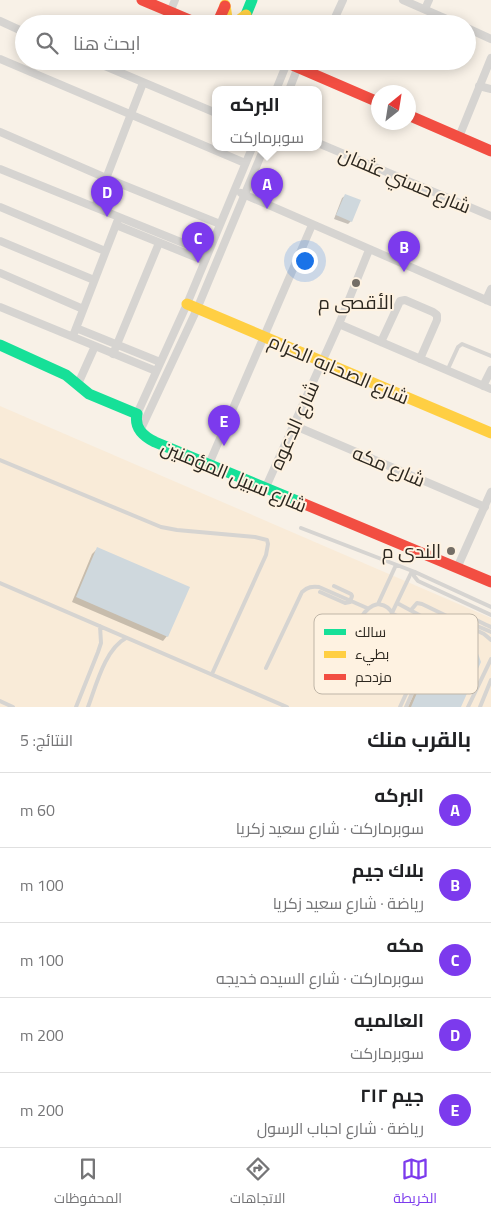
<!DOCTYPE html>
<html lang="ar">
<head>
<meta charset="utf-8">
<style>
	:root { --surface:#fff; --page:#f2f2f2; --text:#202124; --muted:#757577; --line:#e0e0e0; --accent:#7c3aed }
	body { margin:0; font-family:"Titillium Web",Cairo,sans-serif; background:var(--page); color:var(--text); direction:rtl }
	.compass { position:absolute; left:371px; top:85px; width:45px; height:45px; border-radius:50%; background:var(--surface); box-shadow:0 2px 12px #0003; rotate:30deg }
	.you { position:absolute; left:304px; top:260px; width:18px; height:18px; margin:-12px; border:4px solid #fff; border-radius:50%; background:#1a73e8; box-shadow:0 0 0 8px #1a73e833 }
	.badge { display:grid; place-items:center; width:32px; height:32px; border-radius:50%; background:var(--accent); color:#fff; font-size:16px; font-weight:700 }
	.pin { position:absolute; translate:-50% -41px; filter:drop-shadow(0 1px 2px #0008) }
	.pin::after { content:''; position:absolute; top:26px; width:18px; height:15px; background:inherit; clip-path:polygon(0 0,100% 0,50% 100%) }
	.popup { position:absolute; left:212px; top:86px; width:110px; height:65px; box-sizing:border-box; display:grid; place-content:center; border-radius:10px; background:var(--surface); filter:drop-shadow(0 1px 4px #0005); font-size:16px; white-space:nowrap; color:var(--muted) }
	.popup b { font-size:19px; color:var(--text) }
	.popup::after { content:''; position:absolute; left:50%; top:100%; margin-left:-10px; border:10px solid transparent; border-top-color:var(--surface) }
	.list { margin:0; padding:0; list-style:none }
	h2 { display:flex; justify-content:space-between; align-items:center; height:65px; margin:0; padding:0 20px; font-size:21px }
	h2 small { font-size:16px; font-weight:400; color:var(--muted) }
	.list li { display:grid; grid-template-columns:32px 1fr auto; gap:15px; align-items:center; box-sizing:border-box; height:75px; padding:0 20px; border-top:1px solid var(--line) }
	.list b { display:block; font-size:19px; white-space:nowrap }
	.list p { margin:0; font-size:16px; white-space:nowrap; color:var(--muted) }
	.list em { font-size:16px; font-style:normal; color:var(--muted) }
	.icon { flex:none; width:28px; height:28px; fill:none; stroke:currentColor; stroke-width:2; stroke-linecap:round; stroke-linejoin:round }
	.map { position:relative; flex:none; width:491px; height:707px; overflow:hidden; direction:ltr }
	.search { position:absolute; background:var(--surface); box-shadow:0 2px 12px #0003; left:15px; right:15px; top:15px; height:55px; display:flex; align-items:center; gap:12px; box-sizing:border-box; padding:0 18px; border-radius:28px; color:var(--muted); font-size:19px }
	.sheet { height:440px; background:var(--surface) }
	nav { display:flex; justify-content:space-around; align-items:center; box-sizing:border-box; height:70px; border-top:1px solid var(--line); background:var(--surface); font-size:14px; color:var(--muted) }
	nav a { display:grid; justify-items:center; gap:2px }
	nav .on { color:var(--accent) }
	.map>svg:first-child { display:block }
	.built { fill:#f9ebd8 }
	.shadow { fill:#0003 }
	.building { fill:#cfd8dd }
	.lines { fill:none; stroke-linecap:round; stroke-linejoin:round }
	.lane { stroke:#d6d4d1; stroke-width:4 }
	.street { stroke:#d6d4d1; stroke-width:8 }
	.fast { stroke:#16e098; stroke-width:11 }
	.slow { stroke:#ffcf43; stroke-width:11 }
	.jam { stroke:#f24e42; stroke-width:11 }
	.poi-dot { fill:#746e66; stroke:#fef2e1; stroke-width:2 }
	.labels { text-anchor:middle; stroke-width:4; stroke-linejoin:round; paint-order:stroke }
	.street-label { font-size:19px; fill:#2d2820; stroke:#fef2e1 }
	.poi-label { font-size:19px; fill:#2d2820; stroke:#fef2e1 }
	.key { fill:#fef2e1; stroke:#bfb5a7; stroke-width:1 }
	.key-label { font-size:14px; fill:#2d2820 }
</style>
</head>
<body>
<div class="map">
<svg width="491" height="707" viewBox="0 0 491 707">
	<rect width="100%" height="100%" fill="#f8f1e7"/>
	<path class="built" d="M0,406L491,618V707H0Z"/>
	<path class="shadow" d="M346,195L351,221L348,224L334,219L342,198Z
		M97,549L167,636L163,641L72,602L92,554Z
		M443,635L460,707H408L438,640Z"/>
	<path class="building" d="M345,194L361,200L352,222L336,215Z
		M97,547L190,587L168,637L76,597Z
		M442,634L476,648L481,662L461,707H411Z"/>
	<g class="lines">
		<path class="lane" d="M447,371L458,347L462,344L491,356
			M0,460L161,527L177,530L255,537L267,540L268,544L266,555L212,674
			M301,528L415,572L491,607
			M415,572L414,576L418,581L491,615
			M0,583L287,707
			M320,592L345,603L350,602L352,596L351,594L334,586
			M397,603L434,623L438,628L439,632L406,707
			M378,604C414,609 379,668 359,638C354,625 364,607 378,604Z
			M378,604L396,565
			M411,610L417,603L422,604L484,634L491,640
			M392,613L412,571
			M393,614L427,630L431,633L432,637L400,707
			M455,620C465,611 480,623 491,627
			M470,623L491,632
			M266,668L302,592C308,587 312,586 319,587L367,608
			M0,701L13,707
			M76,707L98,652L101,643L100,626
			M88,707C96,686 105,649 126,638
			M468,707L491,659
			M480,707L491,680"/>
		<path class="street" d="M403,0L458,24
			M425,9L429,0
			M170,12L175,0
			M0,21L24,32
			M169,24L174,13
			M332,24L343,0
			M467,28L491,39
			M0,59L245,163
			M93,61L216,113
			M314,67L317,61
			M479,86L491,89
			M276,90L287,63
			M289,90L298,67
			M0,132L106,178L220,224
			M459,137L491,58
			M318,143L491,216
			M0,169L208,253
			M241,193L491,302
			M0,207L105,251
			M95,207L143,83
			M116,225L205,261
			M0,241L94,280
			M0,273L83,309
			M486,300L491,289
			M0,307L156,371
			M339,324L491,389
			M76,328L160,362
			M73,336L119,217
			M381,342L400,301L405,300L433,312L437,315V320L420,359
			M113,354L159,243
			M78,384L95,346
			M483,386L491,370
			M137,414L187,304L252,148
			M293,425L485,507
			M140,431L197,309L264,148
			M209,464L312,225
			M265,489L339,324L369,250
			M457,568L491,492"/>
		<path class="fast" d="M243,22L252,0
			M0,345L66,375L89,394L137,414C134,428 143,436 155,442L302,503"/>
		<path class="slow" d="M225,5L227,18L233,22L238,21L246,15
			M187,304L491,433"/>
		<path class="jam" d="M142,0L199,24
			M217,24L225,6
			M283,61L378,102
			M408,115L491,151
			M302,503L491,582"/>
	</g>
	<g class="poi-dot">
		<circle cx="356" cy="283" r="5"/>
		<circle cx="451" cy="551" r="5"/>
	</g>
	<g class="labels">
		<g class="street-label">
			<text transform="translate(405 180) rotate(23)" y="7">شارع حسني عثمان</text>
			<text transform="translate(339 369) rotate(23)" y="7">شارع الصحابه الكرام</text>
			<text transform="translate(294 425) rotate(-66)" y="7">شارع الدعوه</text>
			<text transform="translate(389 466) rotate(23)" y="7">شارع مكه</text>
			<text transform="translate(234 476) rotate(23)" y="7">شارع سبيل المؤمنين</text>
		</g>
		<g class="poi-label">
			<text x="356" y="309">الأقصى م</text>
			<text x="441" y="558" text-anchor="end">الندى م</text>
		</g>
	</g>
	<rect x="314" y="614" width="164" height="80" rx="8" class="key"/>
	<rect x="324" y="629" width="22" height="6" fill="#16e098"/>
	<rect x="324" y="651" width="22" height="7" fill="#ffcf43"/>
	<rect x="324" y="674" width="22" height="6" fill="#f24e42"/>
	<g class="key-label">
		<text x="355" y="637">سالك</text>
		<text x="355" y="659">بطيء</text>
		<text x="355" y="682">مزدحم</text>
	</g>
</svg>
<svg class="compass" viewBox="-18 -18 36 36"><path d="M0-13l5 13h-10z" fill="#e53935"/><path d="M0 13l5-13h-10z" fill="#757577"/></svg>
<div class="you"></div>
<div class="pin badge" style="left:267px;top:209px">A</div>
<div class="popup"><b>البركه</b>سوبرماركت</div>
<div class="pin badge" style="left:404px;top:272px">B</div>
<div class="pin badge" style="left:198px;top:263px">C</div>
<div class="pin badge" style="left:107px;top:217px">D</div>
<div class="pin badge" style="left:224px;top:446px">E</div>
<div class="search"><svg class="icon" aria-label="search" viewBox="0 0 24 24"><circle cx="10" cy="10" r="6"/><path d="M15 15l6 6"/></svg>ابحث هنا</div>
</div>
<section class="sheet">
<h2>بالقرب منك<small>النتائج: 5</small></h2>
<ul class="list">
<li><span class="badge">A</span><div><b>البركه</b><p>سوبرماركت · شارع سعيد زكريا</p></div><em>60 m</em></li>
<li><span class="badge">B</span><div><b>بلاك جيم</b><p>رياضة · شارع سعيد زكريا</p></div><em>100 m</em></li>
<li><span class="badge">C</span><div><b>مكه</b><p>سوبرماركت · شارع السيده خديجه</p></div><em>100 m</em></li>
<li><span class="badge">D</span><div><b>العالميه</b><p>سوبرماركت</p></div><em>200 m</em></li>
<li><span class="badge">E</span><div><b>جيم ٢١٢</b><p>رياضة · شارع احباب الرسول</p></div><em>200 m</em></li>
</ul>
</section>
<nav>
<a class="on"><svg class="icon" aria-label="map" viewBox="0 0 24 24"><path d="M3 6l6-2 6 2 6-2v14l-6 2-6-2-6 2zM9 4v14M15 6v14"/></svg>الخريطة</a>
<a><svg class="icon" aria-label="directions" viewBox="0 0 24 24"><path d="M12 3l9 9-9 9-9-9zM9 14v-3h6M13 9l2 2-2 2"/></svg>الاتجاهات</a>
<a><svg class="icon" aria-label="saved" viewBox="0 0 24 24"><path d="M7 4h10v16l-5-4-5 4z"/></svg>المحفوظات</a>
</nav>
</body>
</html>
